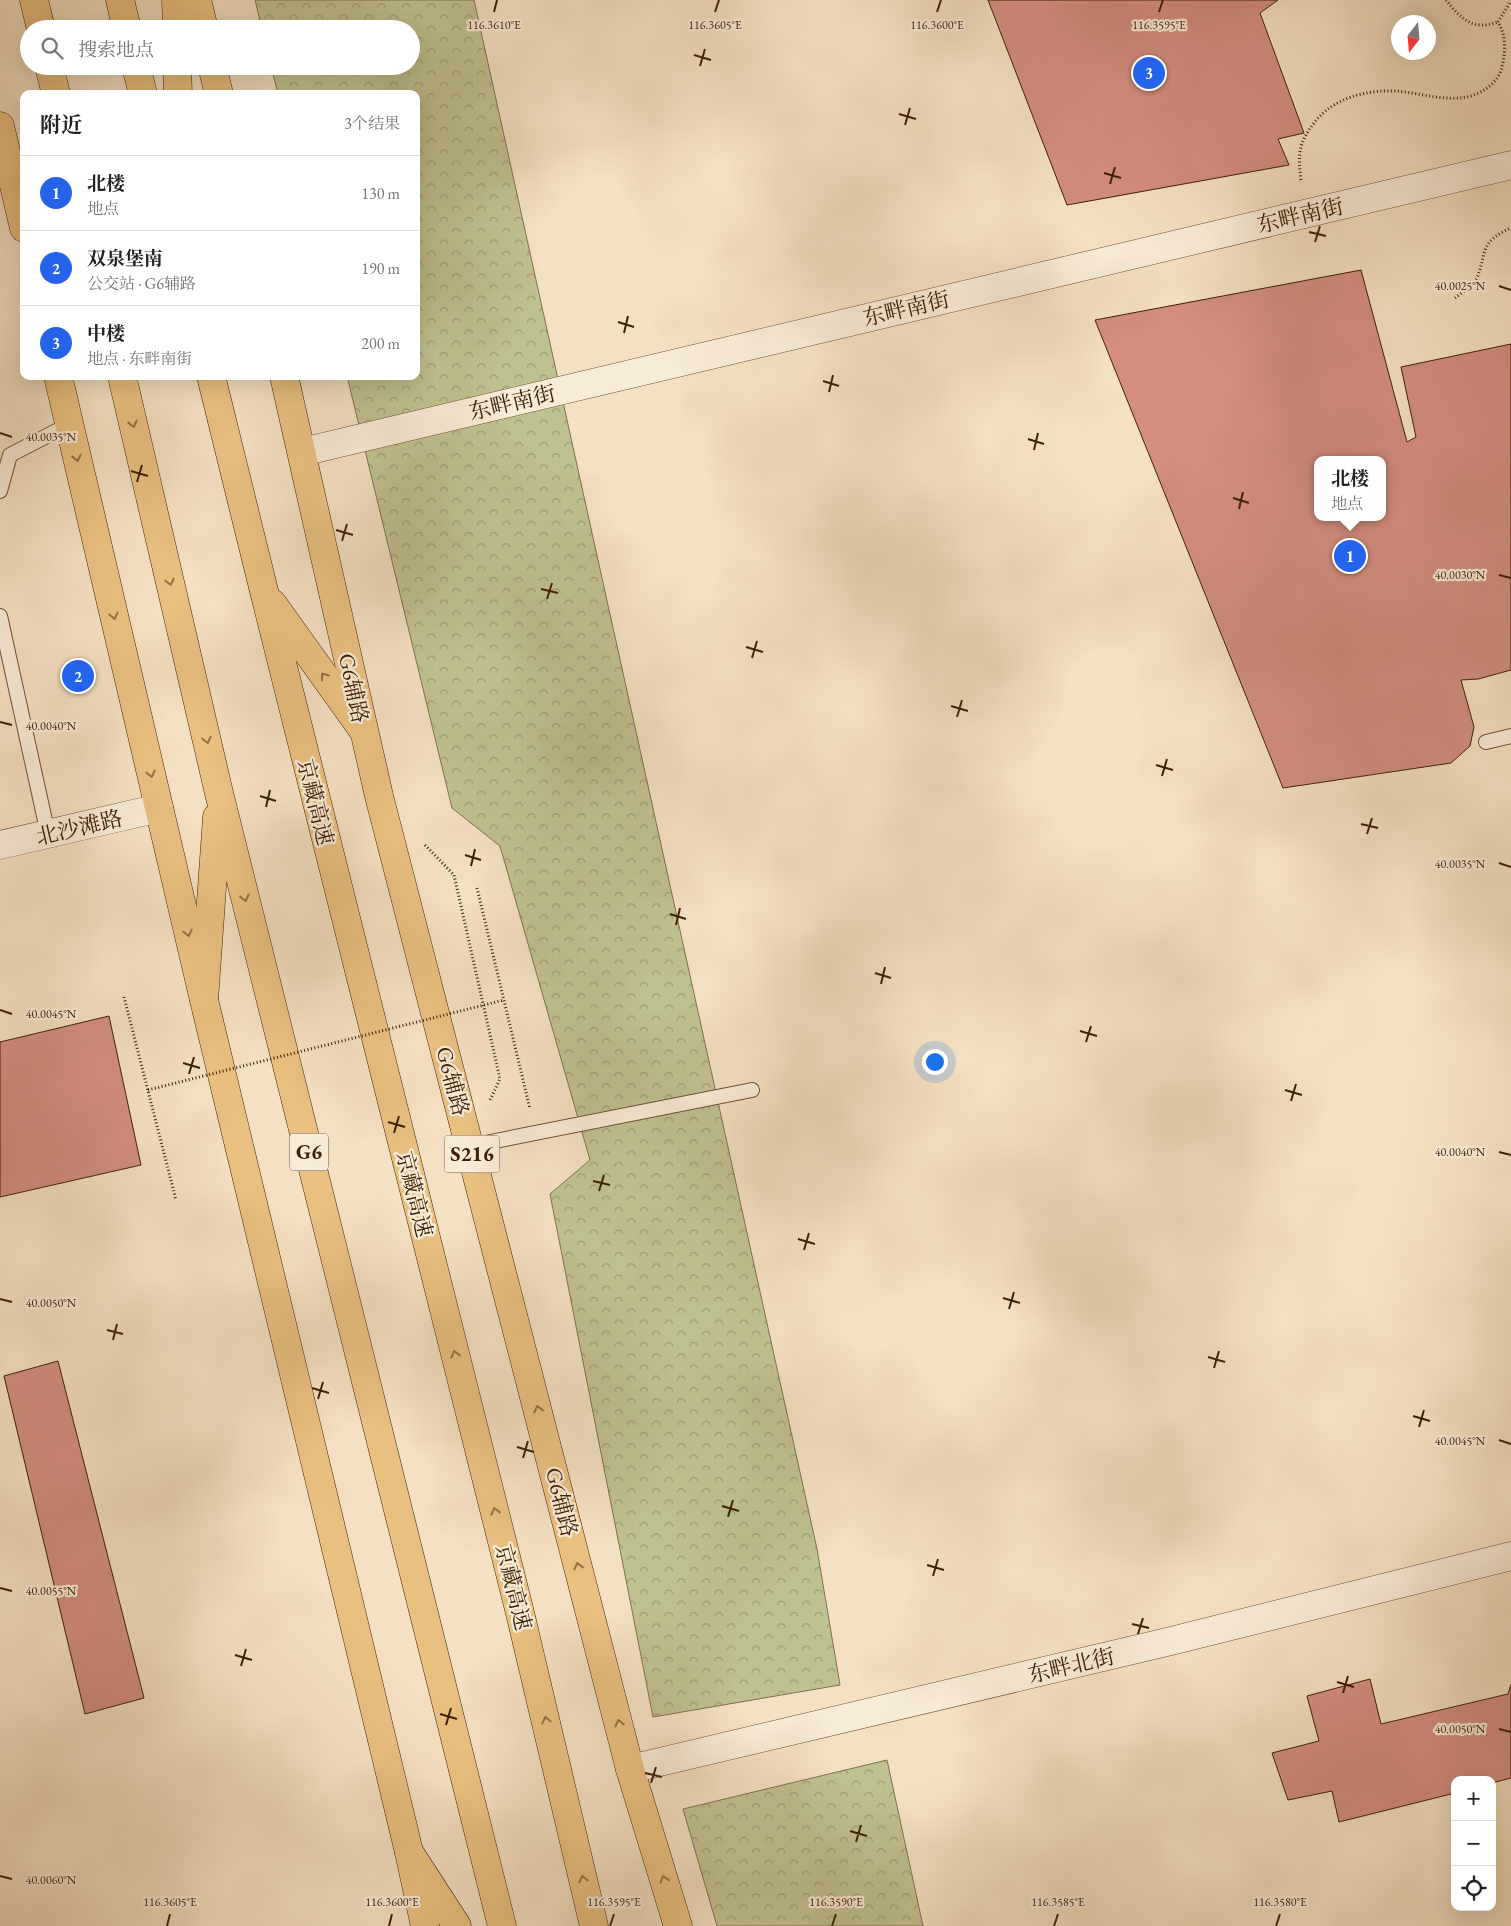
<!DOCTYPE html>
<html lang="zh">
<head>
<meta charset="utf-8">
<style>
	:root { --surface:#fff; --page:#f6f6f6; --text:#222; --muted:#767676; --line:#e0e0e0; --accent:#2563eb }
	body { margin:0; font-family:"EB Garamond","Noto Serif SC",serif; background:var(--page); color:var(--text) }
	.controls { position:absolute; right:15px; bottom:15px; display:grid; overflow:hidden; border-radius:10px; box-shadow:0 5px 20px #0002 }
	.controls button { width:45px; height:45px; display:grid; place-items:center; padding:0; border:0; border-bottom:1px solid var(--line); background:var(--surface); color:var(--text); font:25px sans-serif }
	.compass { position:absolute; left:1391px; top:15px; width:45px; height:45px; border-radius:50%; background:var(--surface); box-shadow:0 5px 20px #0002; rotate:196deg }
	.you { position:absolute; left:934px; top:1061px; width:18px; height:18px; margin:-12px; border:4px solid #fff; border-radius:50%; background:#1a73e8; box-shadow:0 0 0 8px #1a73e833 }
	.badge { display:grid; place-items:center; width:32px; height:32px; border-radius:50%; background:var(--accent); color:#fff; font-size:16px; font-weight:700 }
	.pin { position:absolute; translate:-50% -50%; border:2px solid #fff; box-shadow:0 1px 5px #0006 }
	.popup { position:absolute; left:1314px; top:456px; width:72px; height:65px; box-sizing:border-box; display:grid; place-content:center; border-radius:10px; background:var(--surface); filter:drop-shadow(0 1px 4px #0005); font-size:16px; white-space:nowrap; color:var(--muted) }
	.popup b { font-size:19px; color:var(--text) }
	.popup::after { content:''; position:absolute; left:50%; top:100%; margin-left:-10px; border:10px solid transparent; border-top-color:var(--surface) }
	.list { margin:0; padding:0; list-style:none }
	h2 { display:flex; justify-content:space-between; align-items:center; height:65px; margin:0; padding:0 20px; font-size:21px }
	h2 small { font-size:16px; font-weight:400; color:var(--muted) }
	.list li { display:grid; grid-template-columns:32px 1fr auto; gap:15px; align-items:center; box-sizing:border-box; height:75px; padding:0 20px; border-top:1px solid var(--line) }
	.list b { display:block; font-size:19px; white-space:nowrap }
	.list p { margin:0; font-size:16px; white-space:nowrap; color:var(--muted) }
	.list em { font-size:16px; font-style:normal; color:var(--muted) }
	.icon { flex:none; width:28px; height:28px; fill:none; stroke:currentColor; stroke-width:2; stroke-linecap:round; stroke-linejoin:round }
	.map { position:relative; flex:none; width:1511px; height:1926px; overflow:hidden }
	.search { position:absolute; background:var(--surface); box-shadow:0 5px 20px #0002; left:20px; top:20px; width:400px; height:55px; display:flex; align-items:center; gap:12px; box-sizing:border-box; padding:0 18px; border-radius:28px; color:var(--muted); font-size:19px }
	.panel { position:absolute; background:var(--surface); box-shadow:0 5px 20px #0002; left:20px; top:90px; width:400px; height:290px; border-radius:10px }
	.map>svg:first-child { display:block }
	.forest { fill:url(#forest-crowns); stroke:#7f704b }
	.building { fill:#d38d81; stroke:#3e2006; fill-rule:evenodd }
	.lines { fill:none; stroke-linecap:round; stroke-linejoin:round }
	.service-casing { stroke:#6c5035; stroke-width:16 }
	.minor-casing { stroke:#6c5035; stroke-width:29 }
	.tertiary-casing { stroke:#6c5035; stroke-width:29 }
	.primary-casing { stroke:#3e2006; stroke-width:29 }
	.motorway-casing { stroke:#3e2006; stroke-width:29 }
	.path { stroke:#3e2006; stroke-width:3; stroke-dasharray:1 2.5; stroke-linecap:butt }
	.service { stroke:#f8ebd7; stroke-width:14 }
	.minor { stroke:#f8ebd7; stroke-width:28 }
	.tertiary { stroke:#f8ebd7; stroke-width:28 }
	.primary { stroke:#eac081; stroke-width:28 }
	.motorway { stroke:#eac081; stroke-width:28 }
	.path-bridge { stroke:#3e2006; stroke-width:3; stroke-dasharray:1 2.5; stroke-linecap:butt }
	.oneway { stroke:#947044 }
	.ticks { fill:none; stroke:#3e2006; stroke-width:2 }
	.labels { text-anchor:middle; stroke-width:4.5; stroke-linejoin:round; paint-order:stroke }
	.shield { fill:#f8ebd7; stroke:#765d45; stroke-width:1 }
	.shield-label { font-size:21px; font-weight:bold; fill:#3e2006 }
	.street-label { font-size:22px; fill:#3e2006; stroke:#f8ebd7 }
	.ticks-label { font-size:12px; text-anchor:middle; fill:#3e2006; stroke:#f8ebd7; stroke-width:4.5; stroke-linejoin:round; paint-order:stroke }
</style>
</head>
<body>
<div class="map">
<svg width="1511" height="1926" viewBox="0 0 1511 1926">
	<defs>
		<pattern id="forest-crowns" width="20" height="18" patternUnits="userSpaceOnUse" patternTransform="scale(1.25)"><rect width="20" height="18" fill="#c0c190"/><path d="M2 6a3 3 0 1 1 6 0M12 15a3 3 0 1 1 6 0" fill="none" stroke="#9d9c74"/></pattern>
	</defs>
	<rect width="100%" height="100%" fill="#f4e0c2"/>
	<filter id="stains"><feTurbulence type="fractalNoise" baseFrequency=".004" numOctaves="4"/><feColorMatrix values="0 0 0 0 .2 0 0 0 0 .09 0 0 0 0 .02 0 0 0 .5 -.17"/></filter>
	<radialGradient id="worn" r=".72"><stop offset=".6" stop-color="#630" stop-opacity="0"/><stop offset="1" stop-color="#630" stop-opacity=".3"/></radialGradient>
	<path class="forest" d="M255,0H474L817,1549L840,1685L653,1717L550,1194L590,1160L500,846L452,808L347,376H416V94H278L271,66H411V29H262Z
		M887,1760L923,1926H717L683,1809Z"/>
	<path class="building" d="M988,0H1278L1260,13L1304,133L1278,139L1289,165L1067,205Z
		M1361,270L1407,442L1416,437L1401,367L1511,344V670L1478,679L1461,680L1474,727L1470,746L1451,763L1283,788L1095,320ZM1318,460H1382V517H1318Z
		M109,1016L141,1165L0,1197V1042Z
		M58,1361L144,1698L85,1714L4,1376Z
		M1370,1679L1381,1724L1508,1694L1511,1684V1778L1492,1783V1780H1455V1793L1339,1822L1332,1791L1288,1800L1272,1753L1319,1741L1307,1696Z"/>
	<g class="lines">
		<g class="service-casing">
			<path id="service" d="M0,491L10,455L70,424
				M0,616L48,834
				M1486,742L1511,736
				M470,1146L752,1090"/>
		</g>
		<g class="minor-casing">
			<path id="minor" d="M0,845L159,808"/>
		</g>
		<g class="tertiary-casing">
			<path id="tertiary" d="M302,452L1511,165
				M630,1769L1167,1642L1511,1556"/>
		</g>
		<g class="primary-casing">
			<path id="primary" d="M197,0L204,29
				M212,66L219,94
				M0,126L24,228
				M58,376L204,1000L409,1852L425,1926
				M284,376L379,796L630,1769L678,1926"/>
		</g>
		<g class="motorway-casing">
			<path id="motorway" d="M34,0L41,29
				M120,0L127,29
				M176,0L177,29
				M49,66L56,94
				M136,66L143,94
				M177,66L178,94
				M122,376L219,793L502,1926
				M211,376L264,591L520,1613L594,1926
				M272,603L363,730
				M204,1000L217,817
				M409,1852L457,1926"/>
		</g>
		<path class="path" d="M1446,0C1461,19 1473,31 1498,22
			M1301,180C1298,154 1298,144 1314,123C1333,98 1365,90 1395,91C1426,93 1460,108 1487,88C1494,83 1501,75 1502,66C1506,52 1506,35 1498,22L1511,1
			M1455,298C1461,293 1472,287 1476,280C1488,253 1477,243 1511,228
			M425,845L454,875L500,1079L490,1100
			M477,888L530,1109
			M124,997L176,1200"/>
		<use href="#service" class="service"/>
		<use href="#minor" class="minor"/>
		<use href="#tertiary" class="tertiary"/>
		<use href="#primary" class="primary"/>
		<use href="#motorway" class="motorway"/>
		<path class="path-bridge" d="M148,1090L504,1000"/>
	</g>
	<defs><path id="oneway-chevron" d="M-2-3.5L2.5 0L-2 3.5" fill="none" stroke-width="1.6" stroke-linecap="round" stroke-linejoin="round" transform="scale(1.25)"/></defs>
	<g class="oneway">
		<use href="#oneway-chevron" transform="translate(133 424) rotate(77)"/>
		<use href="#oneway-chevron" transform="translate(77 458) rotate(77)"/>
		<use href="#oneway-chevron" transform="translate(170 582) rotate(77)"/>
		<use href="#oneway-chevron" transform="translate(114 616) rotate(77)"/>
		<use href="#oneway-chevron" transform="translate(324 676) rotate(-126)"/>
		<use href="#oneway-chevron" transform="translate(207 740) rotate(77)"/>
		<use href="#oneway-chevron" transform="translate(151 774) rotate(77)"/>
		<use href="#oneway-chevron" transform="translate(245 898) rotate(76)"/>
		<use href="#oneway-chevron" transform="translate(188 933) rotate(77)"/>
		<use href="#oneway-chevron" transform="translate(455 1354) rotate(-104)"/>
		<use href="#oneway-chevron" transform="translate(538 1409) rotate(-104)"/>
		<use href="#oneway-chevron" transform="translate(495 1511) rotate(-104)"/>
		<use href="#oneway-chevron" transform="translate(578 1566) rotate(-104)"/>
		<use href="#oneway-chevron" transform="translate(546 1720) rotate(-103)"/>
		<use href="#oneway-chevron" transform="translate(619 1723) rotate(-104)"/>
		<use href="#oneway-chevron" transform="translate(583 1879) rotate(-103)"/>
		<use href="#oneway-chevron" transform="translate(664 1879) rotate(-107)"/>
	</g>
	<path class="ticks" d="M494,12L497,0M715,12L719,0M937,12L941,0M1159,12L1163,0M694,55L711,60M700,66L705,49M899,114L916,119M905,125L910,108M1104,173L1121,178M1110,184L1115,167M1309,232L1326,236M1315,242L1320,226M1499,286L1511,290M618,322L634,327M624,333L628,316M823,381L839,386M829,392L833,375M0,433L12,437M1028,439L1044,444M1034,450L1038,433M131,471L148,476M137,482L142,465M1233,498L1249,503M1239,509L1243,492M336,530L353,535M342,541L347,524M1499,575L1511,578M541,589L558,593M547,599L552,583M746,647L763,652M752,658L757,641M951,706L968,711M957,717L962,700M0,722L12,725M1156,765L1173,770M1162,776L1167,759M260,796L276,801M266,807L270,790M1361,824L1378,828M1367,834L1372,818M465,855L481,860M1499,863L1511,867M471,866L475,849M670,914L686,919M676,925L680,908M875,973L891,978M881,984L885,967M0,1010L12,1014M1080,1031L1097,1036M1086,1042L1091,1026M183,1063L200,1068M189,1074L194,1057M1285,1090L1302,1095M1291,1101L1296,1084M388,1122L405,1127M394,1133L399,1116M1499,1152L1511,1155M593,1181L610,1185M599,1191L604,1175M798,1239L815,1244M804,1250L809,1233M1003,1298L1020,1303M0,1299L12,1302M1009,1309L1014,1292M107,1330L123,1334M113,1340L117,1324M1208,1357L1225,1362M1214,1368L1219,1351M312,1388L329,1393M318,1399L323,1382M1413,1416L1430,1421M1419,1427L1424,1410M1499,1440L1511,1444M517,1447L534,1452M523,1458L528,1441M722,1506L739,1511M728,1517L733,1500M927,1565L944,1570M933,1576L938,1559M0,1588L12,1591M1132,1624L1149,1628M1138,1634L1143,1618M235,1655L252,1660M241,1666L246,1649M1337,1682L1354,1687M1343,1693L1348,1676M440,1714L457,1719M446,1725L451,1708M1499,1729L1511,1732M645,1773L662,1777M651,1783L656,1767M850,1831L867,1836M856,1842L861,1825M0,1876L12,1879M167,1926L170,1914M389,1926L392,1914M610,1926L614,1914M832,1926L836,1914M1054,1926L1058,1914M1276,1926L1280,1914"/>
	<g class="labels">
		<g class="shield">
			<rect x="290" y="1133.5" width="38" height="37" rx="4"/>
			<rect x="444.5" y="1135.5" width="55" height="37" rx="4"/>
		</g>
		<g class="shield-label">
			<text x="309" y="1159">G6</text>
			<text x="472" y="1161">S216</text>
		</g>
		<g class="street-label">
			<text transform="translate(1300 215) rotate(-13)" y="8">东畔南街</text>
			<text transform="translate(906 308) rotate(-13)" y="8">东畔南街</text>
			<text transform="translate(512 402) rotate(-13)" y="8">东畔南街</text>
			<text transform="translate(354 688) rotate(78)" y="8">G6辅路</text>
			<text transform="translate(316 802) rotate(76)" y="8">京藏高速</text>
			<text transform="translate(79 827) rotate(-13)" y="8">北沙滩路</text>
			<text transform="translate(453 1081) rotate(75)" y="8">G6辅路</text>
			<text transform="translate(415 1194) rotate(76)" y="8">京藏高速</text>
			<text transform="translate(562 1502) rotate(76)" y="8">G6辅路</text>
			<text transform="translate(514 1587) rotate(76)" y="8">京藏高速</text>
			<text transform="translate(1071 1665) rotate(-13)" y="8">东畔北街</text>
		</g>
	</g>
	<g class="ticks-label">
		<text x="494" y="29">116.3610°E</text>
		<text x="715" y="29">116.3605°E</text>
		<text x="937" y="29">116.3600°E</text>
		<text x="1159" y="29">116.3595°E</text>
		<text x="1460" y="290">40.0025°N</text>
		<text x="51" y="441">40.0035°N</text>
		<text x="1460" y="579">40.0030°N</text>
		<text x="51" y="730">40.0040°N</text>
		<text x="1460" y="868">40.0035°N</text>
		<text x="51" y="1018">40.0045°N</text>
		<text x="1460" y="1156">40.0040°N</text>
		<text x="51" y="1307">40.0050°N</text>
		<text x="1460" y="1445">40.0045°N</text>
		<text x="51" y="1595">40.0055°N</text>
		<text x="1460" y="1733">40.0050°N</text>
		<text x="51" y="1884">40.0060°N</text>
		<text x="170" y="1906">116.3605°E</text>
		<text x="392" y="1906">116.3600°E</text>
		<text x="614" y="1906">116.3595°E</text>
		<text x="836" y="1906">116.3590°E</text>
		<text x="1058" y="1906">116.3585°E</text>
		<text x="1280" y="1906">116.3580°E</text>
	</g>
	<rect width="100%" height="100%" filter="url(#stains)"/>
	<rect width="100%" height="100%" fill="url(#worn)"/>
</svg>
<div class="controls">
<button>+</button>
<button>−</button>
<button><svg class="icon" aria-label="locate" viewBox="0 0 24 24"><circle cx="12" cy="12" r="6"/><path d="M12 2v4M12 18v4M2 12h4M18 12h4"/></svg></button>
</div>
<svg class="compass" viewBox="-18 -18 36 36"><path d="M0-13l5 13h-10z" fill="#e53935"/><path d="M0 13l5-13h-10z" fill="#767676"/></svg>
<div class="you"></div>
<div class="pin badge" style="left:1350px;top:556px">1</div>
<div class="popup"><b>北楼</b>地点</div>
<div class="pin badge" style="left:78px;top:676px">2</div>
<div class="pin badge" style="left:1149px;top:73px">3</div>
<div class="search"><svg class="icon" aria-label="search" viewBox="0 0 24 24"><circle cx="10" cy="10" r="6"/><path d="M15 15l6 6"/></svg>搜索地点</div>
<section class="panel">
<h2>附近<small>3个结果</small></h2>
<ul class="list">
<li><span class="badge">1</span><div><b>北楼</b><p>地点</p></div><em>130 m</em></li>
<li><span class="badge">2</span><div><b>双泉堡南</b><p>公交站 · G6辅路</p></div><em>190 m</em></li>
<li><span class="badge">3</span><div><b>中楼</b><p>地点 · 东畔南街</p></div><em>200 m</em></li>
</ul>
</section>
</div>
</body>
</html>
